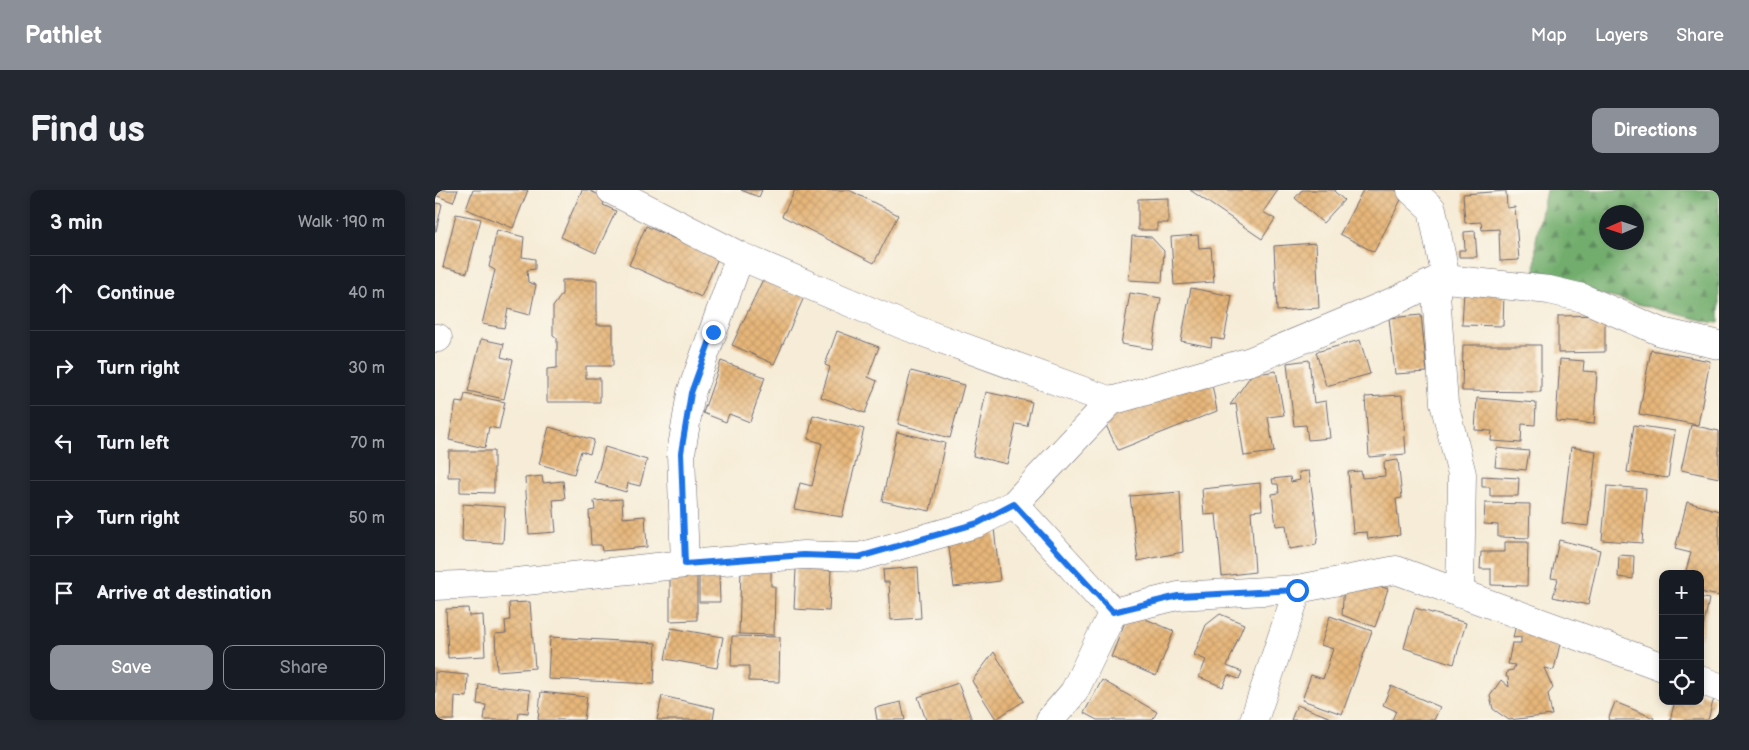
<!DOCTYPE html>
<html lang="en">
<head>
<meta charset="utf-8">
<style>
	:root { --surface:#171b24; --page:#242831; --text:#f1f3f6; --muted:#9ea1a6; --line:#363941; --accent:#8c9099 }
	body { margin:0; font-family:"Balsamiq Sans",sans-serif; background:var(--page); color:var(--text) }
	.controls { position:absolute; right:15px; bottom:15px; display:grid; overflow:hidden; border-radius:10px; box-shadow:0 2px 8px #0003 }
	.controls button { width:45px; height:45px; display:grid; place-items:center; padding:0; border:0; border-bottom:1px solid var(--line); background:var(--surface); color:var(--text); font:25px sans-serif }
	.compass { position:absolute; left:1164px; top:15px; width:45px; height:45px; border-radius:50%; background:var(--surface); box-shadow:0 2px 8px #0003; rotate:267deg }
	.stop { position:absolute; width:15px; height:15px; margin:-11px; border:4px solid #1a73e8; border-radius:50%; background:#fff }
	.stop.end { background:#1a73e8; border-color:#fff; box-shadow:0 1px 5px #0008 }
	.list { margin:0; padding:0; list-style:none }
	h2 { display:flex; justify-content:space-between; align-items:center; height:65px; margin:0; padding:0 20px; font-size:21px }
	h2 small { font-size:16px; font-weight:400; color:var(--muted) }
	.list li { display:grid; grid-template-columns:32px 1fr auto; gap:15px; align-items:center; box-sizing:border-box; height:75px; padding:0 20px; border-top:1px solid var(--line) }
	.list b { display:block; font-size:19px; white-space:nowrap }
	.list em { font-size:16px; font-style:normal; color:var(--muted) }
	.actions { display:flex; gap:10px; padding:15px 20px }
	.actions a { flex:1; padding:11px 0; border:1px solid var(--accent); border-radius:10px; text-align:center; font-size:18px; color:var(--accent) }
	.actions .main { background:var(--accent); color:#fff }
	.icon { flex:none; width:28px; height:28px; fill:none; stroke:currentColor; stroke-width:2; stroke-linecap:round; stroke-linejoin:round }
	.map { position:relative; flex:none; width:1284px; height:530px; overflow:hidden; border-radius:10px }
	header { display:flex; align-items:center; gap:30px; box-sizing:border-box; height:70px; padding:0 25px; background:var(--accent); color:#fff }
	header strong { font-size:24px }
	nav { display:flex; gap:28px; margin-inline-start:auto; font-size:18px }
	.intro { display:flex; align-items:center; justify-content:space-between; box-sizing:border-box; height:120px; padding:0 30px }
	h1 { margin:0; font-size:35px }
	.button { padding:12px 22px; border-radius:10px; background:var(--accent); color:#fff; font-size:18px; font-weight:700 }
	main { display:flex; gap:30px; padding:0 30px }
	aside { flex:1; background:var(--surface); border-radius:10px; box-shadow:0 2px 8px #0003 }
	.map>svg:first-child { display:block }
	.forest { fill:url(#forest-firs); stroke:#4a6854; fill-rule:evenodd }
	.building { fill:url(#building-cross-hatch) }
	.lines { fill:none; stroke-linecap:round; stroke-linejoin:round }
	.street-casing { stroke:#6c6972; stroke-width:29 }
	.street { stroke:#fff; stroke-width:28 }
	.route { stroke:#1a73e8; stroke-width:6 }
</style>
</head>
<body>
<header>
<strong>Pathlet</strong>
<nav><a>Map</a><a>Layers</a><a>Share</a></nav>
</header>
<div class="intro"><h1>Find us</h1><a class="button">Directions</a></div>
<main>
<aside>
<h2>3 min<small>Walk · 190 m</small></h2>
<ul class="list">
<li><svg class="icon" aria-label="ahead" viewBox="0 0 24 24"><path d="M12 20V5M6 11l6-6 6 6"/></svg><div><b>Continue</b></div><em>40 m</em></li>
<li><svg class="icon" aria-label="right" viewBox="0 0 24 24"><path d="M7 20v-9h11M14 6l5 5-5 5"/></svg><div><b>Turn right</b></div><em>30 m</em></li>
<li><svg class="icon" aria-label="left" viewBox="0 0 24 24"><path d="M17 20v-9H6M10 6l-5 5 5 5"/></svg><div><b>Turn left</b></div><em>70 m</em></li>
<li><svg class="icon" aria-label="right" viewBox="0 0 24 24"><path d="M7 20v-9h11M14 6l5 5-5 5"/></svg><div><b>Turn right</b></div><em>50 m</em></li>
<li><svg class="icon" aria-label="arrive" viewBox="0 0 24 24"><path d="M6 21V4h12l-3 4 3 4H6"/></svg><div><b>Arrive at destination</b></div></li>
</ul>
<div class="actions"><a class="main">Save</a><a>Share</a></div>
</aside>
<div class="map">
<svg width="1284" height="530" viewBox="0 0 1284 530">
	<defs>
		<pattern id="forest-firs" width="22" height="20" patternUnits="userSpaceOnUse" patternTransform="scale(1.25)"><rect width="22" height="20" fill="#72ad6d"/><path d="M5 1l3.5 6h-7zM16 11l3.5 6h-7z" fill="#5d8c5b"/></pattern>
		<pattern id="building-cross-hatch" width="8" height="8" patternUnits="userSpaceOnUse" patternTransform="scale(1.25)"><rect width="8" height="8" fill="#e6b679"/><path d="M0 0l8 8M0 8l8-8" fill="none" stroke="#c59c6a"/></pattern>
	</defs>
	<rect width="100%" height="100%" fill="#fbf7ec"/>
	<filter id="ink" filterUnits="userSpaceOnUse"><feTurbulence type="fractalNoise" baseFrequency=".02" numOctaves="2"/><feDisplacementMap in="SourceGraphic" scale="10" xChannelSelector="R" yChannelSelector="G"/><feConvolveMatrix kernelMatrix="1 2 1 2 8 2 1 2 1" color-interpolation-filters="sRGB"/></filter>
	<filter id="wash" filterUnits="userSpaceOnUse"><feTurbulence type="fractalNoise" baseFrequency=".0096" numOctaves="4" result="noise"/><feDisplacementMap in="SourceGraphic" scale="20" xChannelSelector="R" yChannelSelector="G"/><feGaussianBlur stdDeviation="1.12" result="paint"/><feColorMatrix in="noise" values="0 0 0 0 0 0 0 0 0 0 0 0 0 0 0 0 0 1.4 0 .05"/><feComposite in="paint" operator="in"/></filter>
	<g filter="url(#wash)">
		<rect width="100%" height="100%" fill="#f6ecd7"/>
		<path class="forest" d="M1111,0H1284V133L1274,132L1100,88L1101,50ZM1172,22H1202V52H1172Z"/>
		<g id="blocks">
			<path class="building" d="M0,0H23L18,12L0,5Z
				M38,0H93L78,38L31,19Z
				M147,0H153L171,8L168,15L181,21L161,63L126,47Z
				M306,0H327L324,7Z
				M360,0H414L463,25L439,73L347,26Z
				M755,0H843L828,22L840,29L827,49Z
				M867,0H901L900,2L909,10L888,33L860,8Z
				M928,0H971L939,62L905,44Z
				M1071,1L1072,18L1080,17L1084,70L1065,71L1064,39L1047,40L1046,32L1030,33L1028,4Z
				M733,8V33H722V40H703V9Z
				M0,13L7,14L1,41H0Z
				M21,24L46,29L32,83L8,77Z
				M211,36L283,68L266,107L194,75Z
				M62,40L89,47L87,67L100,69V79L92,80L93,92L101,95L95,125L73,119L69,138L47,134L60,80L54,77Z
				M1040,41L1042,67H1024V60H1030L1029,42Z
				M763,45L764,58L776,57L779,92L739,95L736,47Z
				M697,46L716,47L729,61L727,92L694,90Z
				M881,53L884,118L842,121L839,56Z
				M329,87L370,105L339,174L297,155Z
				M127,90H162V135H178V176H151V188H165V212H112V179L122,178V148L118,145V117L127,104Z
				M756,98L797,106L789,150L777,148L776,157L746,151Z
				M1029,101L1069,103L1068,136L1027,135Z
				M695,103L726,108L717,159L686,154Z
				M986,125L992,182L960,184L954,128Z
				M1170,125V162L1123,163V126Z
				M402,141L444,157L433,187L442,191L430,223L386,207L395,177L390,175Z
				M46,149L69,154L66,167L78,170L69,209L33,201Z
				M925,150L935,184L891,196L881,162Z
				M1028,155H1106V202L1027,201Z
				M1216,160L1275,171L1263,235L1204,224Z
				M1125,169L1149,171L1148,181L1162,182L1159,234L1121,231Z
				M874,170L879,213L891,211L895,248L873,250L871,235L859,236L852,173Z
				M286,171L330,187L315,232L294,224L291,232L268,223Z
				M822,177L829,183L841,181L849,225L833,227L839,262L809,266L801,214L795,215Z
				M476,181L529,195L515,248L463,234Z
				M775,184L782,221L683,260L666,225Z
				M551,202L597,212L592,236L581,234L572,274L538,266Z
				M30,204L70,212L64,239L54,237L50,258L14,250L21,212L28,213Z
				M967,205L971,264L934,267L930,207Z
				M1042,208L1101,213L1100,235L1087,234L1086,253L1056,251L1057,241L1040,240Z
				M378,225L429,239L407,327L359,319L365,293L377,296L387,253L373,249Z
				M1199,235L1240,241L1233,288L1192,282Z
				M1256,235L1284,241V288L1246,280Z
				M114,237L159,250L155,264L146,261L139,284L104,274Z
				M462,242L510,253L495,321L447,311Z
				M170,257L212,270L205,296L193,293L191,302L160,293Z
				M1136,257L1161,261L1153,336L1127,333Z
				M1062,258L1094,261L1091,280L1060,277Z
				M14,261H59V303L25,302V287H13Z
				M963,270L967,308L961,309L965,345L933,349L932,342L918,343L913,282L926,281L927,288L950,286L949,272Z
				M874,281L883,344L881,355L854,359L851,335L841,336L837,304L844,303L843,294H838L837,289L855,287L856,292L865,290L864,282Z
				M107,286L108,293L128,291L130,309L118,310L121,342L94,344L90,288Z
				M1047,286L1084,288L1083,306H1055V297H1047Z
				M825,293L827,320L816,321L820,382L787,386L781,324L769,325L767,299Z
				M1172,296L1211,299L1207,353L1167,350Z
				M745,302L748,362L703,371L695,306Z
				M187,309L188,328L210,326L212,357L167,361L166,355H156L154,321L160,320L159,311Z
				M1252,312L1284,321V406L1265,402V384H1250L1256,363L1240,359Z
				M1050,313L1095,314L1094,348L1063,347V335L1049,334Z
				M28,314L70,317L68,353L27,351Z
				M559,338L565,391L519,397L512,343Z
				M1124,350L1165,360L1153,415L1118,407L1123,389L1116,388Z
				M1070,352H1093L1092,396L1056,395V379H1045L1046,362H1070Z
				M1184,365L1199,366L1198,389L1183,387Z
				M483,377L486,428L456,430L454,392H449L448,380Z
				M361,379L396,380L394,421L359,419Z
				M306,380L336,381V396H340L339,445L304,444Z
				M235,383H262V430L235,431Z
				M264,383H284L285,412H264Z
				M927,390L953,399L940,437L907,425L909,394Z
				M1265,407L1274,409L1266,449L1265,448Z
				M95,412L100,478L62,481L60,444L71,443L70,431L75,430L74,413Z
				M33,418L34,426L48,425L50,466L13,468L11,419Z
				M980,418L1031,433L1019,474L969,458Z
				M694,422L739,441L721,486L676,467Z
				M785,424L809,434L792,476L807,482L804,489L793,485L788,497L764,487L771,470L759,465L771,435Z
				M895,426L937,441L907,524L867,510L876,485L888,489L898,459L886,455Z
				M1081,434L1127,445L1119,480L1109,478L1118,498L1113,504L1117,525L1074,530L1058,519L1055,506L1066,490L1074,497L1073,487H1071L1072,481L1078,480L1080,475L1073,474L1077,453H1086V447L1078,448Z
				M236,438L288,447L282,478L230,469Z
				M297,446L345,447L344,492L314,491V476H296Z
				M115,447L221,453L219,494L113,489Z
				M559,462L589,511L561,529L537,491Z
				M0,482L33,485L32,507L20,506L19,530H0Z
				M667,490L722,522L717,530H662L649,523Z
				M523,493L537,530H491L483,507Z
				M44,494L95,500L93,523L84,522L83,530H49L51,515L42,514Z
				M956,496L1005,517L999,530H957L961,521L948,515Z
				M106,502L152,507L149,530H103Z
				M1265,504L1279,508L1273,530H1235L1240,511H1265Z
				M227,506L280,518L278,530H222Z
				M466,512L470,530H442L440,518Z
				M1180,512L1219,528L1218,530H1173Z
				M862,515L902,530H856Z"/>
		</g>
	</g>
	<g filter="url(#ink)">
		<use href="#blocks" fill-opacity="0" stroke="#6c6972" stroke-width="1"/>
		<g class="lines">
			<g class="street-casing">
				<path id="street" d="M176,0L305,66L468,135L676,211
					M976,0L997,19L1011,89
					M1000,91L1009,213L1027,284L1025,404
					M0,148H3
					M579,314L678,422L639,502L615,530
					M250,374L246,263L256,203L305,66
					M0,396L72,393L250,374L369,365L424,367L543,333L579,314L676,211L816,171L962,110L1000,91L1011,89L1114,100L1148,108L1226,142L1284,155
					M678,422L743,406L863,399L961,380L1228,477
					M1265,490L1284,497
					M819,530L863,399"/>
			</g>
			<use href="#street" class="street"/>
		</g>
	</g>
	<g class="lines" filter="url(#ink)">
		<path class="route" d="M278,142L256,203L246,263L250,374L369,365L424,367L543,333L579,314L678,422L743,406L862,400"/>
	</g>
</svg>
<div class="controls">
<button>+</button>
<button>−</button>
<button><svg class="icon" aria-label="locate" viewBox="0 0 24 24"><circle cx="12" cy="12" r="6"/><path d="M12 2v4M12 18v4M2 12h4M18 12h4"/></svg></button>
</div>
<svg class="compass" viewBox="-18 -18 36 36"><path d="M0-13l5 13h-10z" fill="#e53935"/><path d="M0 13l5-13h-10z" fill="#9ea1a6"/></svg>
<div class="stop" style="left:862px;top:400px"></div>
<div class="stop end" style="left:278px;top:142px"></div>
</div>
</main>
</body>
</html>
